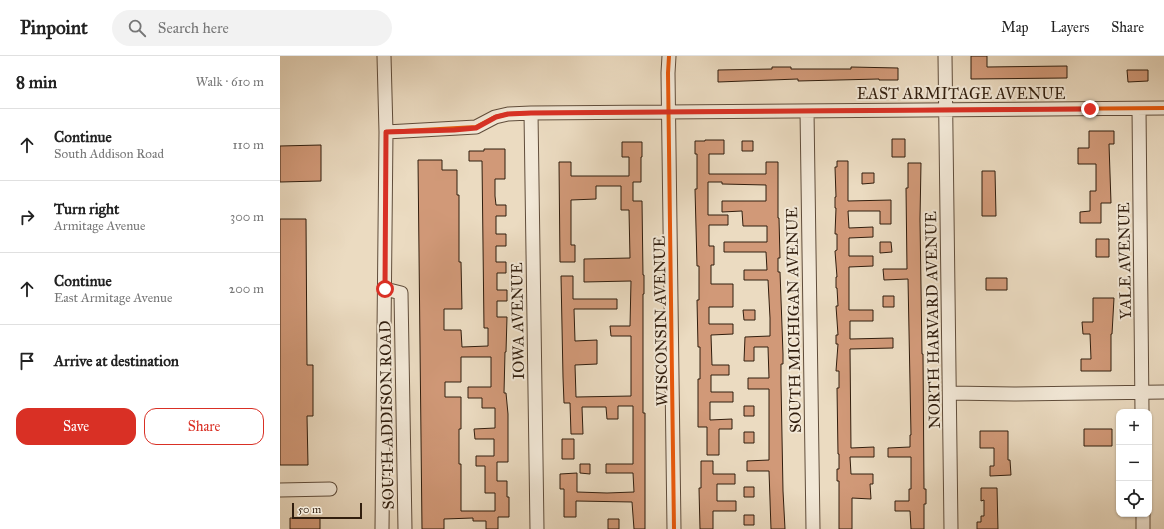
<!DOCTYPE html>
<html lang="en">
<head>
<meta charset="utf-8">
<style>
	:root { --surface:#fff; --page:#f2f2f2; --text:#222; --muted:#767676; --line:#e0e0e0; --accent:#d93025 }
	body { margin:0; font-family:"IM FELL Great Primer",serif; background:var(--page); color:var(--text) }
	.controls { position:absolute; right:12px; bottom:12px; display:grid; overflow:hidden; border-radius:8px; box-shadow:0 1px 3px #0004 }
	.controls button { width:36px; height:36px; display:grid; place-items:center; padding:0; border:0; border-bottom:1px solid var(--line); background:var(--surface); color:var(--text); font:20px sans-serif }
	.scale { position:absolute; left:12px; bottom:10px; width:70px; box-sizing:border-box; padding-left:4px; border:2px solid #311e0e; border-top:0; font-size:11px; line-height:14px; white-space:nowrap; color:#311e0e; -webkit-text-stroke:3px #f2e8d7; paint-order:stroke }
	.stop { position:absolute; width:12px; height:12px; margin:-9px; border:3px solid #d93025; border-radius:50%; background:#fff }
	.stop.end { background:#d93025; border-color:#fff; box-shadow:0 1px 4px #0008 }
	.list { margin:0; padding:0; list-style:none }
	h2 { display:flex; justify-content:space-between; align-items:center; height:52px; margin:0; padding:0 16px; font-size:17px }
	h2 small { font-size:13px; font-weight:400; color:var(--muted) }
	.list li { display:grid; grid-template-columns:26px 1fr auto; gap:12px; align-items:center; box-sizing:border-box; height:72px; padding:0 16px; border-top:1px solid var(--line) }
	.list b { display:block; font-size:15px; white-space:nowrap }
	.list p { margin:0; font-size:13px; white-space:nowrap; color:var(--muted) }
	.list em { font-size:13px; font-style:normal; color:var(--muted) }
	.actions { display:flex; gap:8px; padding:12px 16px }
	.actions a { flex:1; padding:9px 0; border:1px solid var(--accent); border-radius:12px; text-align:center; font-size:14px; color:var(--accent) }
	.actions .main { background:var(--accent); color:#fff }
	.icon { flex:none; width:22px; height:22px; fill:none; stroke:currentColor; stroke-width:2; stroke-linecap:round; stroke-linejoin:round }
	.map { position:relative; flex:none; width:884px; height:473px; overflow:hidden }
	header { display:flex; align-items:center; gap:24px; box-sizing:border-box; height:56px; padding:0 20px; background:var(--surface); border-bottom:1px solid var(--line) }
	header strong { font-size:19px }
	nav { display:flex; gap:22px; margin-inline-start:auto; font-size:14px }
	.search { width:280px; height:36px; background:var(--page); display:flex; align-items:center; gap:10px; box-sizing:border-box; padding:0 14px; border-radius:22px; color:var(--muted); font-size:15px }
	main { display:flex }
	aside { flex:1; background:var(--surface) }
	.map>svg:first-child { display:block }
	.building { fill:#d19978; stroke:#311e0e; fill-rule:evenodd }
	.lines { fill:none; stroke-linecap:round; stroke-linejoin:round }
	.minor-casing { stroke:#604d3b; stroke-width:15 }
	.minor { stroke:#f2e8d7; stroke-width:13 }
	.cycleway-casing { stroke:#f2e8d7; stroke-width:6 }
	.cycleway { stroke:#e8590c; stroke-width:4 }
	.route { stroke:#d93025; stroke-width:5 }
	.labels { text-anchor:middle; stroke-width:4; stroke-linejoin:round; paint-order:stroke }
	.street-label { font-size:16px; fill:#311e0e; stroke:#f2e8d7 }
</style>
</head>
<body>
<header>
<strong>Pinpoint</strong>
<div class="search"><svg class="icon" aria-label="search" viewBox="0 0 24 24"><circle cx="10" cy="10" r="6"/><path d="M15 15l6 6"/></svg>Search here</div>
<nav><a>Map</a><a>Layers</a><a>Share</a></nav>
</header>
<main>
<aside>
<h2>8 min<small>Walk · 610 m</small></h2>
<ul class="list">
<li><svg class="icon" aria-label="ahead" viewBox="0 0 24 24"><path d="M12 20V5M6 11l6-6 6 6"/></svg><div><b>Continue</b><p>South Addison Road</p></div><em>110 m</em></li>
<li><svg class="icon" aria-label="right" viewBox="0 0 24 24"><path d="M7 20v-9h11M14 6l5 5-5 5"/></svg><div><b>Turn right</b><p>Armitage Avenue</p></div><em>300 m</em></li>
<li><svg class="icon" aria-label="ahead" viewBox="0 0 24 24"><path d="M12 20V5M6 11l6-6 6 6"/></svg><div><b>Continue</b><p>East Armitage Avenue</p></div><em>200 m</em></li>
<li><svg class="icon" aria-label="arrive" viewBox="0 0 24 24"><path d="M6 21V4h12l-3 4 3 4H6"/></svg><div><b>Arrive at destination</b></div></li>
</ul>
<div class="actions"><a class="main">Save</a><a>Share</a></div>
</aside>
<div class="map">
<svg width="884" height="473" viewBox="0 0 884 473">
	<rect width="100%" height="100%" fill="#ebdbc1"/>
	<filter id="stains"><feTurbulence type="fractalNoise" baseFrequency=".005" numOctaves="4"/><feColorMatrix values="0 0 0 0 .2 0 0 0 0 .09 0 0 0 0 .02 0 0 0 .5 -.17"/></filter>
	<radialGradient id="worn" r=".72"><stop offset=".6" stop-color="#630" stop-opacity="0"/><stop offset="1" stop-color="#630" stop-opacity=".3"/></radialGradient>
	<path class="building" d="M691,0H707V11L787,10V22L691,23Z
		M492,11H511V13H571V11L618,12V24H599V23L518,25V23L438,26V14L492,13Z
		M847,14H868V25L848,26Z
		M809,75H834V88H829L831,147H821V167H800V156L810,155V135H816V108H798V92H809Z
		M612,83H625V101H612Z
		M425,84H444V98H429V118H486V106H498V162H499L500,202H498V216H500L503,298V308H501V326L503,435L505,473H491L489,415H467V405L489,404V333H468V322H489L488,291H474V305H464L465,281L490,280V262L488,224H464V214H487L486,196H444V186H487V170H463L462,155L442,156V145H486V129L442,128V126H428V159H448V169H429V190H434V209H431V228H453V251H429V268H453V278L431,279L432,309H449V319H431V336H453V346H430V364L452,363V373H439V399H427V371H418V323H420V291H418L417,244H419V210H417L415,133H417V98H415V85H425Z
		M462,85H473V95H462Z
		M342,86H362V101H361V126H353V145H362L363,219H364V238H363V357H365V473H354L352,446L296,445V461H284V433H280V418L297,417V436L327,437L354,436L353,417H326V408H353V350H338V363H327L326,351H302L303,378H291L290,347H284L283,321L281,220H293V243H337V253H294L295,285L317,284V308L295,309L296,341L351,340V280H331L330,270H350L351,225L304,226V203L350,202L349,154H341V130H316V143L291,144V189H295V206H280L279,106H291V120H349V101H342Z
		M41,89V125L0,126V90Z
		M204,93H225V123H215V140L216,149H226V160H216V178H226V190H216V206H226V217H217V234H227V245H217V261H227L226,296H225L224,337H226L228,358V406H217V425H227V441H229V461H218V473H206V465H193V462L164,463V473H142L138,104H162V114H177V139H179V206H181L182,253H164V274H181L182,291L208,290V272H204L202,105H189V95H204ZM181,301H211V331H188V342H202V352H215V372L194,373L195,383H214V400H196V410H205V437H215V455H181V408H179V373H181V341H165V326H181Z
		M557,105H568V145L611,144V168H600V155H568L569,172L593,171V181L569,182V200H593V210L569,211V254H593V265H570V283L613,282V292L570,293L571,392L594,391V401H570L571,418H593V428H590L591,443L572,442V473H559V425H557V413H559V398H558L557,332H559V315H556L558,288H556V279H558L556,250H558L557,232H556V221H557L555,195L557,194V178H555L556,152H555V141H556L555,111H557Z
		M628,107H641L640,163L642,298H643L644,433H646V448H644V473H631L630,455H615V445H629V433H631V401H608V392L630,391V379H631L628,223L604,224L603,213H627L626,132H628Z
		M702,115H715L716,160H702Z
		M582,117H594V127L582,128Z
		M0,163H26L27,309H33V360H27L28,409H0Z
		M816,183H829V201H816Z
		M600,186H611L612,196L600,197Z
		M706,222H727V234H706Z
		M603,240H614V251H603Z
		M813,242H834L832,278H831V315H801V303H811L810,278H803L802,266H813Z
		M463,254H475V264H464Z
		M464,350H474V360H464Z
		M804,373H832V390H804Z
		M700,375H728V404H730L731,419L710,420V410H714V392H700Z
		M464,376H474V387H464Z
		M282,383H294V403H282Z
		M421,405H433V418H455V428H437V445H456V455H433V473H420L419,432H421Z
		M300,408H310V418L300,417Z
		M464,431H474V441H464Z
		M701,432H717L718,473H697V466H701V460H704V444L701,445Z
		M464,459H474V469H464Z
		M10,462H40V473H10Z
		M328,463H339V473H328Z"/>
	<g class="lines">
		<g class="minor-casing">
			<path id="minor" d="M389,0L388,17L394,473
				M665,0L671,473
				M859,53L862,356
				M527,55L533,473
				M251,57L257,473
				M106,76L196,71L215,61L228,58L251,57L884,52
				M105,233L121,237L125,473
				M670,337L734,338L884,336
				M0,434L50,433
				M863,458V473
				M102,473L106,76L104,0"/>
		</g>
		<use href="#minor" class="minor"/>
		<g class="cycleway-casing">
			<path id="cycleway" d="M389,0L388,17L394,473
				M106,76L196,71L215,61L228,58L251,57L884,52"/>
		</g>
		<use href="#cycleway" class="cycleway"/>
	</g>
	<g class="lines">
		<path class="route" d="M105,233L106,76L174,74L196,72L216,61L228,58L251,57L810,53"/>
	</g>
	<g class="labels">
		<g class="street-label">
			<text x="681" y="43">EAST ARMITAGE AVENUE</text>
			<text transform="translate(844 205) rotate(-91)" y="6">YALE AVENUE</text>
			<text transform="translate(513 264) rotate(-91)" y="6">SOUTH MICHIGAN AVENUE</text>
			<text transform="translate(652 264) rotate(-91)" y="6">NORTH HARVARD AVENUE</text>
			<text transform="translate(237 265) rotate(-91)" y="6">IOWA AVENUE</text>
			<text transform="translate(380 265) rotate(-91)" y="6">WISCONSIN AVENUE</text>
			<text transform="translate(106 359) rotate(-91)" y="6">SOUTH ADDISON ROAD</text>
		</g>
	</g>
	<rect width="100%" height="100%" filter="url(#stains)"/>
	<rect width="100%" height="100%" fill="url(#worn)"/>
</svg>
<div class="controls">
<button>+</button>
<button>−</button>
<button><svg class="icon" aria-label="locate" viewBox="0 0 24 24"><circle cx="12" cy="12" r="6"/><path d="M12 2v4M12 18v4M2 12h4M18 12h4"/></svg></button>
</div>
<div class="scale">50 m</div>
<div class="stop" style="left:105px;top:233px"></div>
<div class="stop end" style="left:810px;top:53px"></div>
</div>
</main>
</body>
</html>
